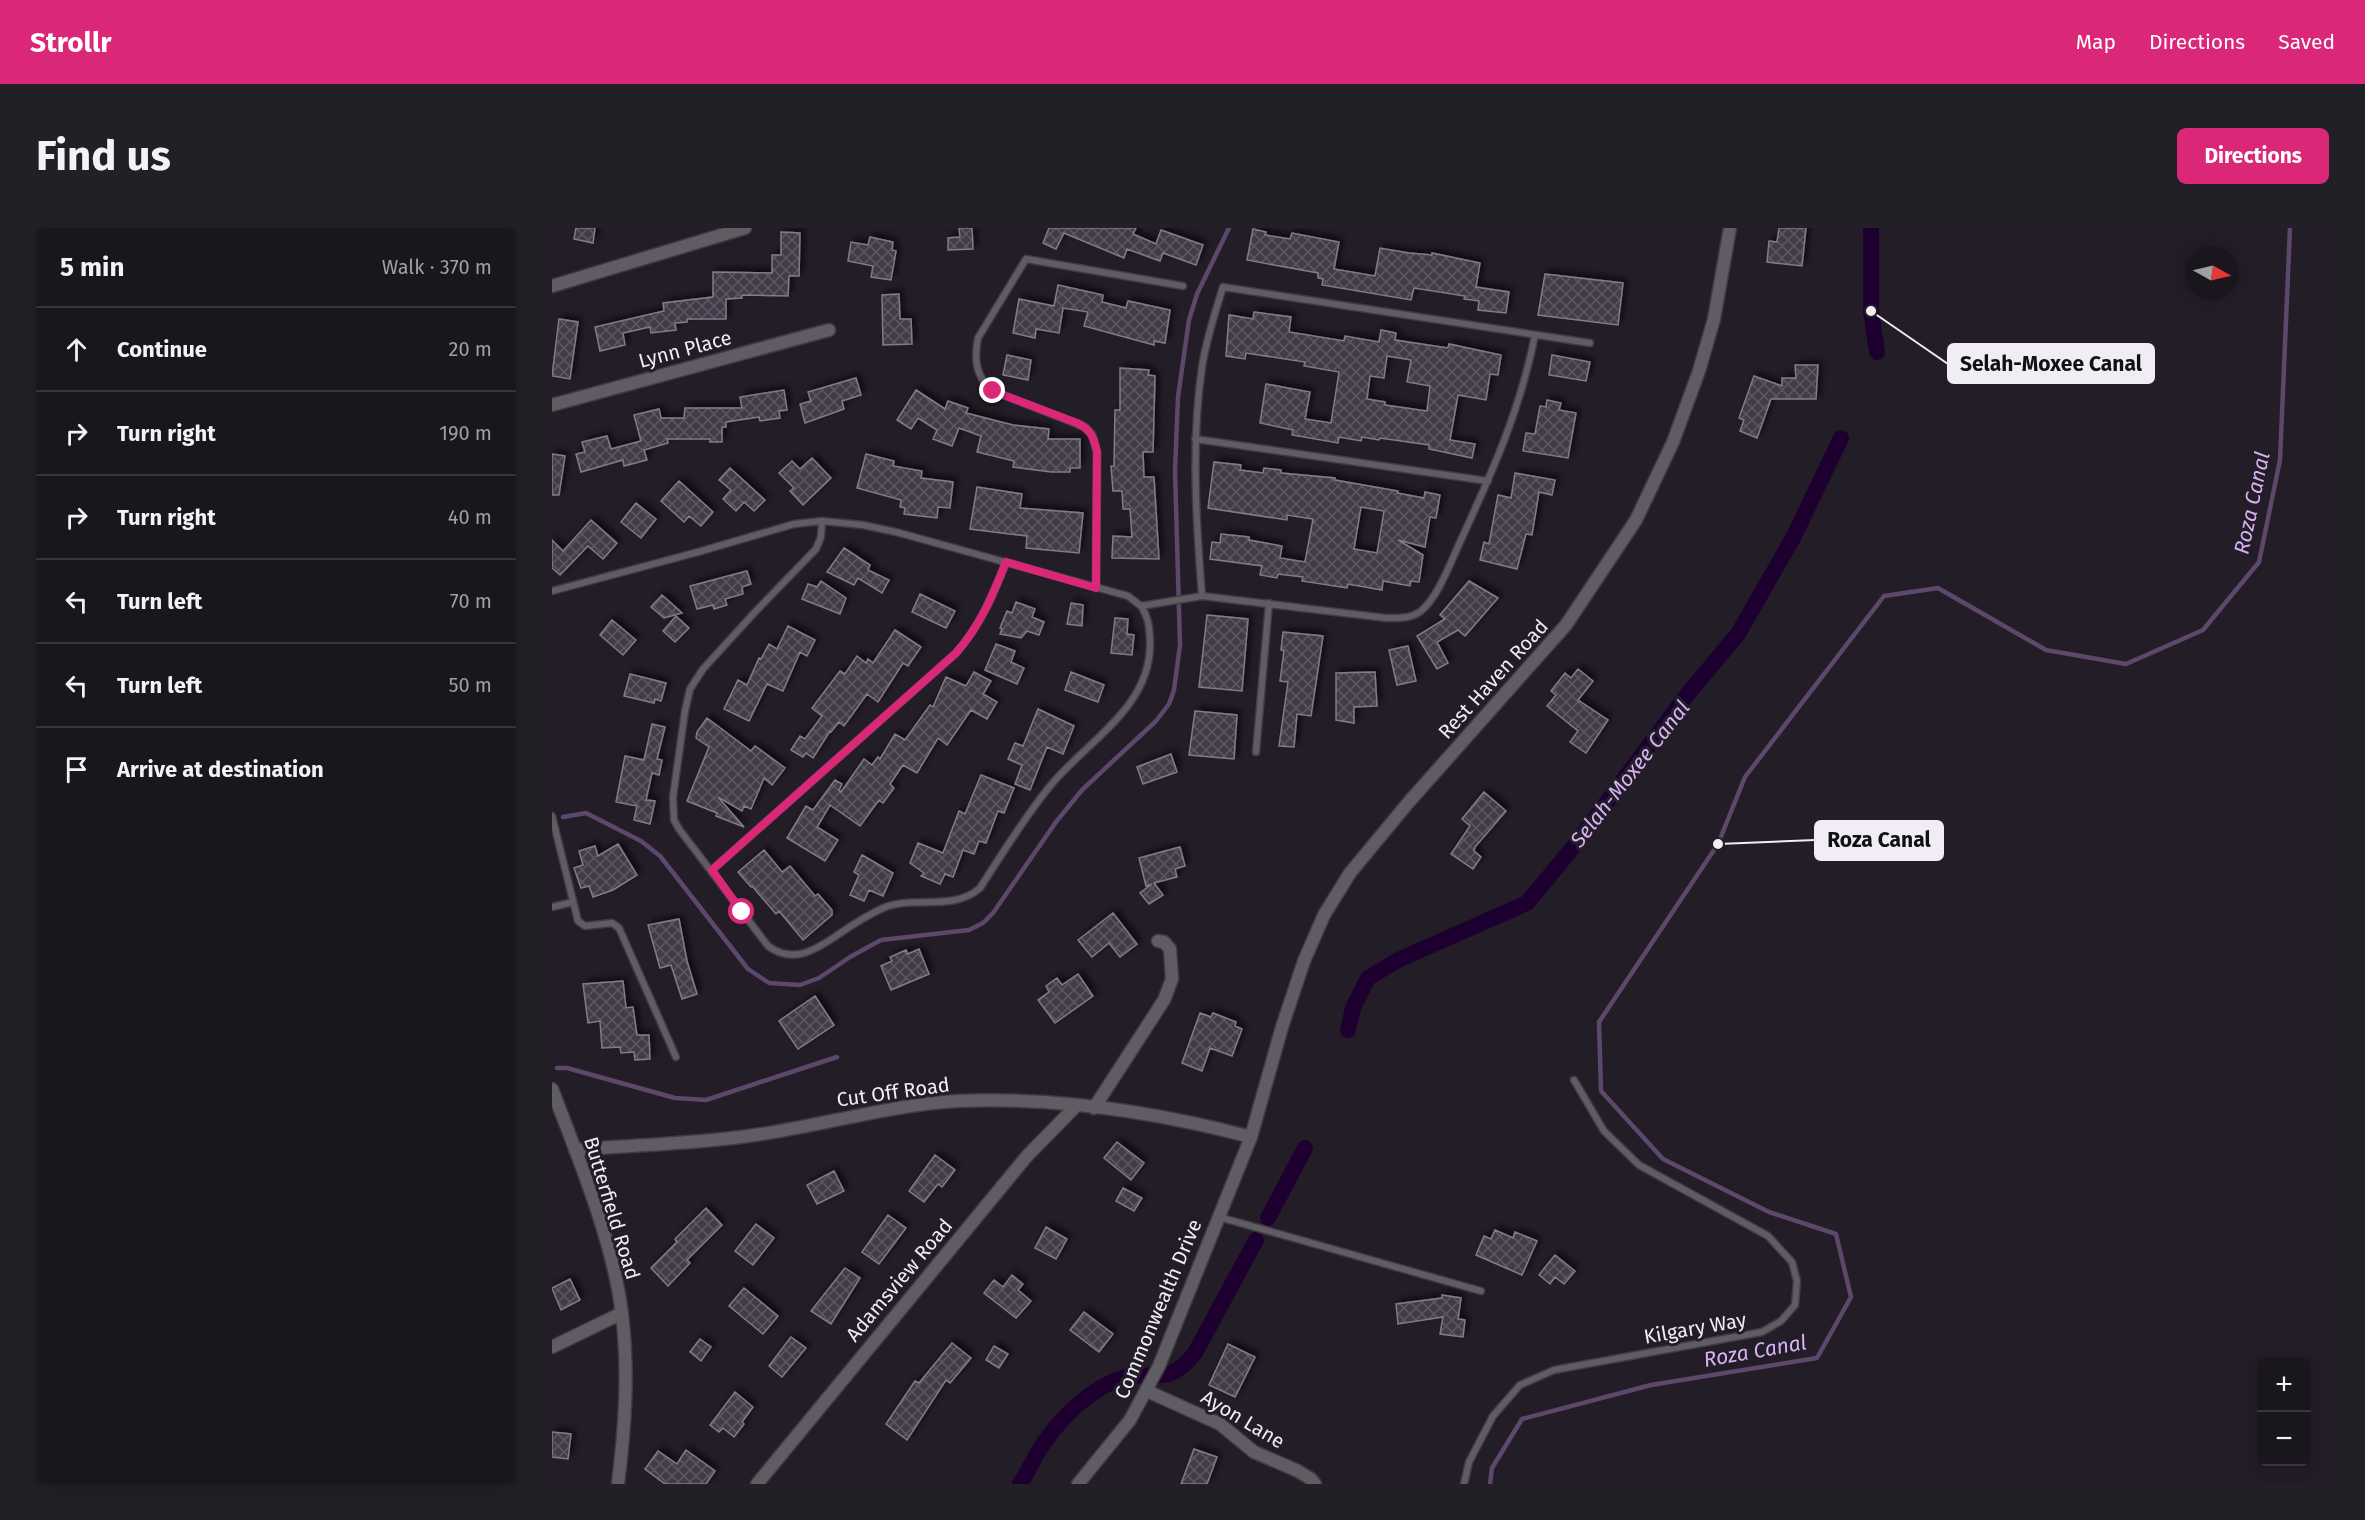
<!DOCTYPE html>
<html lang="en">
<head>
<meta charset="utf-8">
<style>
	:root { --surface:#1a161e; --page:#231f27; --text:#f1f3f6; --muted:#9f9fa4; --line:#38353c; --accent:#db2777 }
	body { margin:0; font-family:"Fira Sans",sans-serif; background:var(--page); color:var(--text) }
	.controls { position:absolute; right:18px; bottom:18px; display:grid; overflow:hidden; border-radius:9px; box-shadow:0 3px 15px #0003 }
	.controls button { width:54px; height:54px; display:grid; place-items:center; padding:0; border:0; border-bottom:2px solid var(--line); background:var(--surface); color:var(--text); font:30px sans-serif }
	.compass { position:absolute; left:1633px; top:18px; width:54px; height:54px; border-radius:50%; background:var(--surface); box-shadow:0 3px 15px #0003; rotate:98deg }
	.stop { position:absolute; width:18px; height:18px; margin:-14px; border:4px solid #db2777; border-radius:50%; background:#fff }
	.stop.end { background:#db2777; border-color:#fff; box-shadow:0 2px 6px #0008 }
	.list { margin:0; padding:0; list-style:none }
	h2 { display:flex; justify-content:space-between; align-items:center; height:78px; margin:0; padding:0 24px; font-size:26px }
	h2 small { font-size:20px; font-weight:400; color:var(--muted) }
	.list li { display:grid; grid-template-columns:39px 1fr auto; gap:18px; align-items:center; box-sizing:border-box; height:84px; padding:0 24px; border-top:2px solid var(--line) }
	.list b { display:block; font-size:22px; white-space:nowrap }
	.list em { font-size:20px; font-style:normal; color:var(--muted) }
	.icon { flex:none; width:33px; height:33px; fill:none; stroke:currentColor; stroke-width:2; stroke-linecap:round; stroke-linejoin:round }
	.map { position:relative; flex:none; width:1777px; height:1256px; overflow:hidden; border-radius:9px }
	header { display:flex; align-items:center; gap:36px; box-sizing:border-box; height:84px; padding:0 30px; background:var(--accent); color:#fff }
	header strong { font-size:28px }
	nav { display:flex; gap:33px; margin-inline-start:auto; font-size:21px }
	.intro { display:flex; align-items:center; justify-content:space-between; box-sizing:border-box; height:144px; padding:0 36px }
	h1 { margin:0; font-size:42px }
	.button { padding:15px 27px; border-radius:9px; background:var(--accent); color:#fff; font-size:21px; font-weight:700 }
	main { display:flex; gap:36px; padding:0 36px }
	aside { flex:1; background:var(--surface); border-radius:9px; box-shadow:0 3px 15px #0003 }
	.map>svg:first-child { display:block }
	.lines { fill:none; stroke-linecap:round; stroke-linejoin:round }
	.stream { stroke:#5d476a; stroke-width:4.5 }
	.canal { stroke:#1d002f; stroke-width:16 }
	.building { fill:url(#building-cross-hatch); stroke:#827b89; stroke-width:1.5; fill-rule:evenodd; filter:url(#shadow) }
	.lane-casing { stroke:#403a45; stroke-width:9 }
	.street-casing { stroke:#403a45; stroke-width:15 }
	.lane { stroke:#605c63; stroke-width:6 }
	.street { stroke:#605c63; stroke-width:12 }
	.route { stroke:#db2777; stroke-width:8 }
	.labels { text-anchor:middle; stroke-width:6; stroke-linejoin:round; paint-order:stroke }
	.street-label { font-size:20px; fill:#f1edf5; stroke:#231d28 }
	.water-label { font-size:21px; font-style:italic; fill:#d8b2f5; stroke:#231d28 }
	.leader { fill:none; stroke:#f1edf5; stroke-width:2 }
	.callout-dot { fill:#f1edf5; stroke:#231d28; stroke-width:2 }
	.callout { fill:#f1edf5; stroke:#f1edf5; stroke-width:2 }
	.callout-label { font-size:21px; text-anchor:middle; font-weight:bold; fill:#111 }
</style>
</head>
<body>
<header>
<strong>Strollr</strong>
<nav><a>Map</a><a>Directions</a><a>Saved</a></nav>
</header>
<div class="intro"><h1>Find us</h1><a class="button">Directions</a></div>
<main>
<aside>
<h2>5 min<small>Walk · 370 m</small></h2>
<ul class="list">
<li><svg class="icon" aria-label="ahead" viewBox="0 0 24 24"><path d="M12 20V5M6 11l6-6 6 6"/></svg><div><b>Continue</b></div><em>20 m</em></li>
<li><svg class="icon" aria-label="right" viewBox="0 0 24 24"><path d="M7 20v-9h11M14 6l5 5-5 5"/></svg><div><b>Turn right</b></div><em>190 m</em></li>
<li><svg class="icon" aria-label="right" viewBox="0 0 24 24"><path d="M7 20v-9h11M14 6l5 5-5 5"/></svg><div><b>Turn right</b></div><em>40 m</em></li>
<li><svg class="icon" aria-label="left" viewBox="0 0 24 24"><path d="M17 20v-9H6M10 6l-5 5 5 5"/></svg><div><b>Turn left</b></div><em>70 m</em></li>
<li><svg class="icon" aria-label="left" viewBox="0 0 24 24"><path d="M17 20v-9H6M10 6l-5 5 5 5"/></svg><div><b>Turn left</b></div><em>50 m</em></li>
<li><svg class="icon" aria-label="arrive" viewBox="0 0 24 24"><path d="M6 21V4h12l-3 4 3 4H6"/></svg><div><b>Arrive at destination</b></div></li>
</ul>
</aside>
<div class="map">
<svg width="1777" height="1256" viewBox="0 0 1777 1256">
	<defs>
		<pattern id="building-cross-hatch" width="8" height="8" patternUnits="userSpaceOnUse" patternTransform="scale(1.5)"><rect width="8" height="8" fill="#423b48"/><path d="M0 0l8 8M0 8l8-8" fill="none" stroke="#5e5863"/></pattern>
		<filter id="shadow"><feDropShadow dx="4" dy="-4" stdDeviation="3" flood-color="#0009"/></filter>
	</defs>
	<rect width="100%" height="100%" fill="#231d28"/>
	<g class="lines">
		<path class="stream" d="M11,589L34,585L89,613L108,628L196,741L217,755L248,757L267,750L298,729L329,712L417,702L431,695L441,685L504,594L530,562L604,493L617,476L622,462L628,417L623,243L626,169L637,92L645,66L677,0
			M5,840H15L123,870L154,872L285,829
			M938,1256L940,1240L970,1191L1099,1157L1265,1130L1299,1069L1284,1006L1217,984L1111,931L1049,863L1047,794L1166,616L1193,549L1332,368L1386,360L1494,422L1574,436L1651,402L1707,334L1728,232L1738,0"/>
		<path class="canal" d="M1319,0V83L1325,124
			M796,802L801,780L816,750L846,732L975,675L1023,617L1134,468L1186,406L1242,308L1289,210
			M716,990L753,920
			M468,1256C475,1246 480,1234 486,1224C503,1196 530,1168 560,1154C597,1136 611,1165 643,1125L704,1012"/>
	</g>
	<path class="building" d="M24,0H43L41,15L22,11Z
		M407,0H420L421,21L396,22V10L408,9Z
		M497,0H584L581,6L604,16L609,2L651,17L644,37L611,25L608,33L575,21L572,30L512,5L504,21L491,15Z
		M1227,0H1254L1250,38L1215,34L1217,13L1225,14Z
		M701,1L714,4L713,7L738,11L740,5L787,14L782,41L823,48L828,20L857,25L880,27V25L928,35L924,59L957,64L954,85L926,82L927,73L912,71L913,68L862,60L859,72L770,57L771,51L766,50V45L695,32Z
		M229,4L248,5L247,48H237L236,68L190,67V70L174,71V91H135V94L123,95L124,102L99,105L98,99L71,105L73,117L48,123L43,99L112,83L111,75L161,69V44L220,45V27H229Z
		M318,9L341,14L340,22L344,23L339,52L319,49L321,38L296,33L299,14L316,17Z
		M993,46L1071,55L1066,97L986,87Z
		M506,57L551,67L550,74L574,80L576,73L618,82L613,115L602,113V117L532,98L536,84L511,80L507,105L484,101L483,110L461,105L467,71L502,78Z
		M347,66L348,91H359L360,116L331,117L330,67Z
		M702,84L739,89L737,104L792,113L793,108L827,114L829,102L844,105L843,112L896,120L897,116L949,127L946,147L938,146L934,172L906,167L898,212L923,216L920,230L877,221V217L828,210L827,212L810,209L809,213L787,209L786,215L740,207L741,202L708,195L714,156L758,164L753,191L779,195L787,144L752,138L753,134L694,125L693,131L674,128L677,87L701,91ZM835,128L859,132L855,154L878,158L875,183L833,177V174L815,171L818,148L832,150Z
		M7,91L26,94L18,151L0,148Z
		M455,127L479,132L476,152L451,147Z
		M1000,127L1038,134L1034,153L997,147Z
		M1243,137H1266L1264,171H1219L1205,210L1188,203L1192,192L1187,190L1202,148L1230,158V150H1244Z
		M568,140L597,142L596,147L603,148L601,224H591L592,249H602L607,331L560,330L561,308L580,309L578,281H571L570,263H561L559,238H562L563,182H568Z
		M304,150L309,167L290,173L292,181L253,195L248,176L259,173L256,164Z
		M232,162L235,182L227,183L228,190L208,193L207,189L174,194V199H170V214H158V211H115L116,215L92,222L95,232L72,238L71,232L29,244L24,226L33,224L30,214L55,208L59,221L89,213L82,187L107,181L109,190H132L133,180H190L188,169Z
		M364,162L393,181L396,173L416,180L414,185L461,197L497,201L496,211H528V240H518V244H499L461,239L462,233L425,224L429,208L407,200L400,218L381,211L385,202L366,190L359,201L345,192Z
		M995,172L1009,175L1007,182L1024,185L1016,230L971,223L974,205L983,206L988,178L994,179Z
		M0,226L13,228L7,267H0Z
		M314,226L342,233L341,238L370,243L369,250L401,254L398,280L386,279L385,290L352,286L353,280L348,279L349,272L305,260Z
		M260,230L279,250L251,277L238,263L242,260L227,245L240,233L248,241Z
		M662,234L689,237L688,242L711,245L712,240L729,242V245L783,250V252L846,263L845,265L872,270L873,264L888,267L884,290L878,289L873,319L846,312L871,327L867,354L859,353L858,358L831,353L830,362L796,356L795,360L750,353L751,349L726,346L725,350L708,347L710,338L658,331L660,314L668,315L669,306L697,309V312L730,318L728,330L753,334L761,291L735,287V292L656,280ZM809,279L832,283L825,325L802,321Z
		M178,240L213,272L202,283L192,274L184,283L171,271L179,262L167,252Z
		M963,245L1003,252L1000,267L987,264L980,307L974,306L965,341L928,332L932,314L937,316L946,267L959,270Z
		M127,253L161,284L149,298L137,288L132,294L109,273Z
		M425,259L470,266L468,280L531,285L527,325L474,320L475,308L418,301Z
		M84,275L104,291L89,310L69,294Z
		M39,292L65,315L51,331L36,318L8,347L0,340V312L11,323Z
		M292,320L318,337L316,342L337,352L330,365L306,350L302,357L275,344Z
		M195,343L199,356L190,359L191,366L173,371L175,377L162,381L161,377L145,381L138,358Z
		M269,353L294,370L288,386L250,371L256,356L265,359Z
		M917,353L946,370L913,408L906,402L885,414L896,435L885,441L865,408L893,391L888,387Z
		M368,366L403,383L394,400L360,384Z
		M110,367L130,385L112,390L99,379Z
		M464,374L483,381L480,389L492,394L487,407L475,403L469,410L448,406L450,401L448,400L455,383L460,385Z
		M519,375L531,377L530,398L515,396Z
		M655,387L696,391L690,463L647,459Z
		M124,388L137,400L123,414L111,403Z
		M563,390L576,391L575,406L582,407L580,427L559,425Z
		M60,392L84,412L71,427L48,407Z
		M236,398L263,412L255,428L248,424L231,463L215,456L197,493L172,481L186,452L195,457L207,430L209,431L217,416L225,421Z
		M343,402L369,419L356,438L351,435L326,474L315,466L292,498L287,494L279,504L278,503L261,530L254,525L251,529L239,522L248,508L253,511L270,488L260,480L288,443L293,446L305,428L314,435L316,431L321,435Z
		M731,404L771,408L759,488L745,486L742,519L727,518L736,454L728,453L732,423L729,422Z
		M444,416L463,423L459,434L472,440L465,456L433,442Z
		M856,418L864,453L845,457L837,422Z
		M1026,441L1041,453L1026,472L1056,492L1034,525L1018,514L1026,503L995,478L1004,467L999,463L1013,445L1019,450Z
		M422,444L439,453L431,466L445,474L435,491L419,482L395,517L386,510L365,545L351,537L338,556L342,560L331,575L327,572L308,598L278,577L265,599L286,612L273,633L235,610L254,578L261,582L283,552L290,556L287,562L289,564L312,531L320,537L326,529L328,531L343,506L353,512L378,477L381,479L394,449L414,458Z
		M519,444L552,457L546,474L513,462Z
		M823,444L825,478L802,479V495L784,492V445Z
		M78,446L114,455L109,473L103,471L102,475L72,468Z
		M486,481L522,498L511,526L495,519L478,562L463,556L470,537L456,531L463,515L471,518Z
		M643,483L685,487L682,531L637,527Z
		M155,490L199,523L203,518L233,540L220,557L212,550L199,581L192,578L190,583L166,569L192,599L164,588L165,585L135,573L157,519L144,510L145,504Z
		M100,496L113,499L105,531L110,532L107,547L100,545L94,572L103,573L98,596L82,592L85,578L64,574L73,528L92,532Z
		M619,526L625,544L591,556L585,539Z
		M429,547L462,560L452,585L446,583L434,615L427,613L422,626L411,622L401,649L393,646L388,656L369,648L372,645L358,635L366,615L391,625L407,583L413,586Z
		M932,564L954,583L923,619L922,623L929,629L921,641L899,626L918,598L910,591Z
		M66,616L85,647L61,662L41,669L37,658L29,660L22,640L31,637L27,623L43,618L46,628Z
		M628,619L633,638L623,641L625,649L602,655L611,667L597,676L588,665L600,656L594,658L587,630Z
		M212,622L230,644L238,638L263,668L266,666L280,682V687L251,712L227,683L224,686L200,658L199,659L186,644Z
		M310,627L341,645L331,668L317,662L312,673L298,667L307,647L302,644Z
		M561,685L585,716L568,729L557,715L540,729L526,712Z
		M127,691L135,733L145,766L130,771L119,737L108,740L96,697Z
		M367,721L377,746L339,762L329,738L340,733L338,729L354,722L356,726Z
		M526,746L541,768L503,795L486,772L497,764L494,758L505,750L510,757Z
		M71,753L74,780L81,779L85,807H97L98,831L83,832L82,824L69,825L68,819L50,820L48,793L36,795L31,756Z
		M263,768L282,797L246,821L227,793Z
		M648,785L659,789L661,785L684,794L683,798L690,801L680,828L658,820L650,843L630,835Z
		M565,914L592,935L579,952L552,930Z
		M383,927L403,942L390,959L386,956L372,974L357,963Z
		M282,943L292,963L265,976L255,957Z
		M571,960L590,970L582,983L564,973Z
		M154,980L170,997L135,1032L138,1035L116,1058L99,1040L125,1014L123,1011Z
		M336,987L354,1000L327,1036L310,1024Z
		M204,996L222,1010L201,1037L183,1023Z
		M494,999L515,1011L504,1031L483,1020Z
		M943,1002L961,1010L963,1004L985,1013L970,1047L924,1027L932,1008L939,1011Z
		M1003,1027L1023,1043L1012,1056L1003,1049L998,1056L987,1047Z
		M293,1040L308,1050L279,1096L259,1083Z
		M460,1047L471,1056L466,1062L479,1073L464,1090L432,1065L442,1052L451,1059Z
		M18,1051L28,1072L9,1082L0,1060Z
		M192,1060L226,1088L211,1106L177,1078Z
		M890,1067L909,1070L906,1091L913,1092L911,1109L888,1106L891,1089L846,1096L844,1076L890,1070Z
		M532,1084L561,1106L547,1124L518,1102Z
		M239,1109L254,1120L230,1149L217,1138Z
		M148,1111L159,1119L149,1133L138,1124Z
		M400,1115L419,1130L398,1155L394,1152L355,1212L334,1196L363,1153L367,1155Z
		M676,1116L703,1129L683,1169L657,1157Z
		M442,1118L456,1126L447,1140L434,1132Z
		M183,1164L201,1179L190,1194L192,1196L182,1209L171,1200L167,1204L158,1197Z
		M0,1204L19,1206L16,1231L0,1229Z
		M642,1221L665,1229L655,1256H629Z
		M134,1222L163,1243L154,1256H113L93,1241L106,1223L125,1236Z"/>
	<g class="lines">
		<g class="lane-casing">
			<path id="lane" d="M643,211L936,253
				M270,293L269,309L264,321L203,384L151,441L138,461L133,483L121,569L122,592L127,601L216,718C242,737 265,721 287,706C300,697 316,687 331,680C362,667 401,684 428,660C450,626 472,590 498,558C534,514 598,480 598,417C598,402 597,390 589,378
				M544,360L545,224L540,206L533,199L441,163C423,149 422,130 426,110L474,31L631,58
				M0,363L146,324L242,296L270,293L311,297L344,304L576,368L589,378L650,368L834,390C846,390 859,391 869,383C887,368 899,333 909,312C941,242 968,183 983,107
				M650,368C644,292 639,214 650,139C654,112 663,85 671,59L1038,115
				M704,524L717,375
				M0,588L26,693L33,698L60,695L67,700L124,829
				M160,642L404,425C428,398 441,367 454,334
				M0,679L21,674
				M667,989L929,1063
				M912,1256L917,1234L941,1188L968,1157L1002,1142L1210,1104L1229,1093L1243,1077L1245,1053L1240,1034L1216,1008L1087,937L1052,903L1022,852"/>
		</g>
		<g class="street-casing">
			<path id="street" d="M0,58L193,0
				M0,177L277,102
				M0,861C26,929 62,1015 70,1087C77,1144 73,1199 66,1256
				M542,880L612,772L620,751L618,721L612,714L606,713
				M23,922C80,917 139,916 196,908C266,899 335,877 406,873C505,869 604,884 699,909
				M0,1119L70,1085
				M595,1163L668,1196L702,1224L746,1243L759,1251L763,1256
				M205,1256L475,928L525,877
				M526,1256L578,1192L607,1138L699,909L730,799L752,733L772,687L798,645L856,575L1014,397L1084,292L1121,214L1147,143L1162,91L1178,0"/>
		</g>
		<use href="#lane" class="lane"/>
		<use href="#street" class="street"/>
	</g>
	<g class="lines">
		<path class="route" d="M190,684L160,642L404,425C428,398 441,367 454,334L544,360L545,224C542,209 538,201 525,195L441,163"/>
	</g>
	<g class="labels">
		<g class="street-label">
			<text transform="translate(133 121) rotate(-15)" y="7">Lynn Place</text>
			<text transform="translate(941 451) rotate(-48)" y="7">Rest Haven Road</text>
			<text transform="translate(341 864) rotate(-8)" y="7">Cut Off Road</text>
			<text transform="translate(60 980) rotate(73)" y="7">Butterfield Road</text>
			<text transform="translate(347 1052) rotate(-50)" y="7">Adamsview Road</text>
			<text transform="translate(606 1081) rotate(-67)" y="7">Commonwealth Drive</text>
			<text transform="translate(1143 1100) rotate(-10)" y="7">Kilgary Way</text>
			<text transform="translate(691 1191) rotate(31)" y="7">Ayon Lane</text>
		</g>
		<g class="water-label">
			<text transform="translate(1700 275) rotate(-78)" y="7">Roza Canal</text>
			<text transform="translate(1078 546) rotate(-52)" y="7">Selah-Moxee Canal</text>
			<text transform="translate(1203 1123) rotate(-10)" y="7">Roza Canal</text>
		</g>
	</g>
	<path class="leader" d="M1319 83L1396 136M1166 616L1263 612"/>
	<g class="callout-dot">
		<circle cx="1319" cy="83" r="6"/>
		<circle cx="1166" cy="616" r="6"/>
	</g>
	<g class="callout">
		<rect x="1396" y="116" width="206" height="39" rx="6"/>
		<rect x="1263" y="593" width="128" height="39" rx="6"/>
	</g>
	<g class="callout-label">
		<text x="1499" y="143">Selah-Moxee Canal</text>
		<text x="1327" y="619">Roza Canal</text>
	</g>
</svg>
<div class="controls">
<button>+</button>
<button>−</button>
</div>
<svg class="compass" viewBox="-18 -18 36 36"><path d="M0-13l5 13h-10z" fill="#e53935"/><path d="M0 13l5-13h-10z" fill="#9f9fa4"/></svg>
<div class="stop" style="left:190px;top:684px"></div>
<div class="stop end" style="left:441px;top:163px"></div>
</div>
</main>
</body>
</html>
